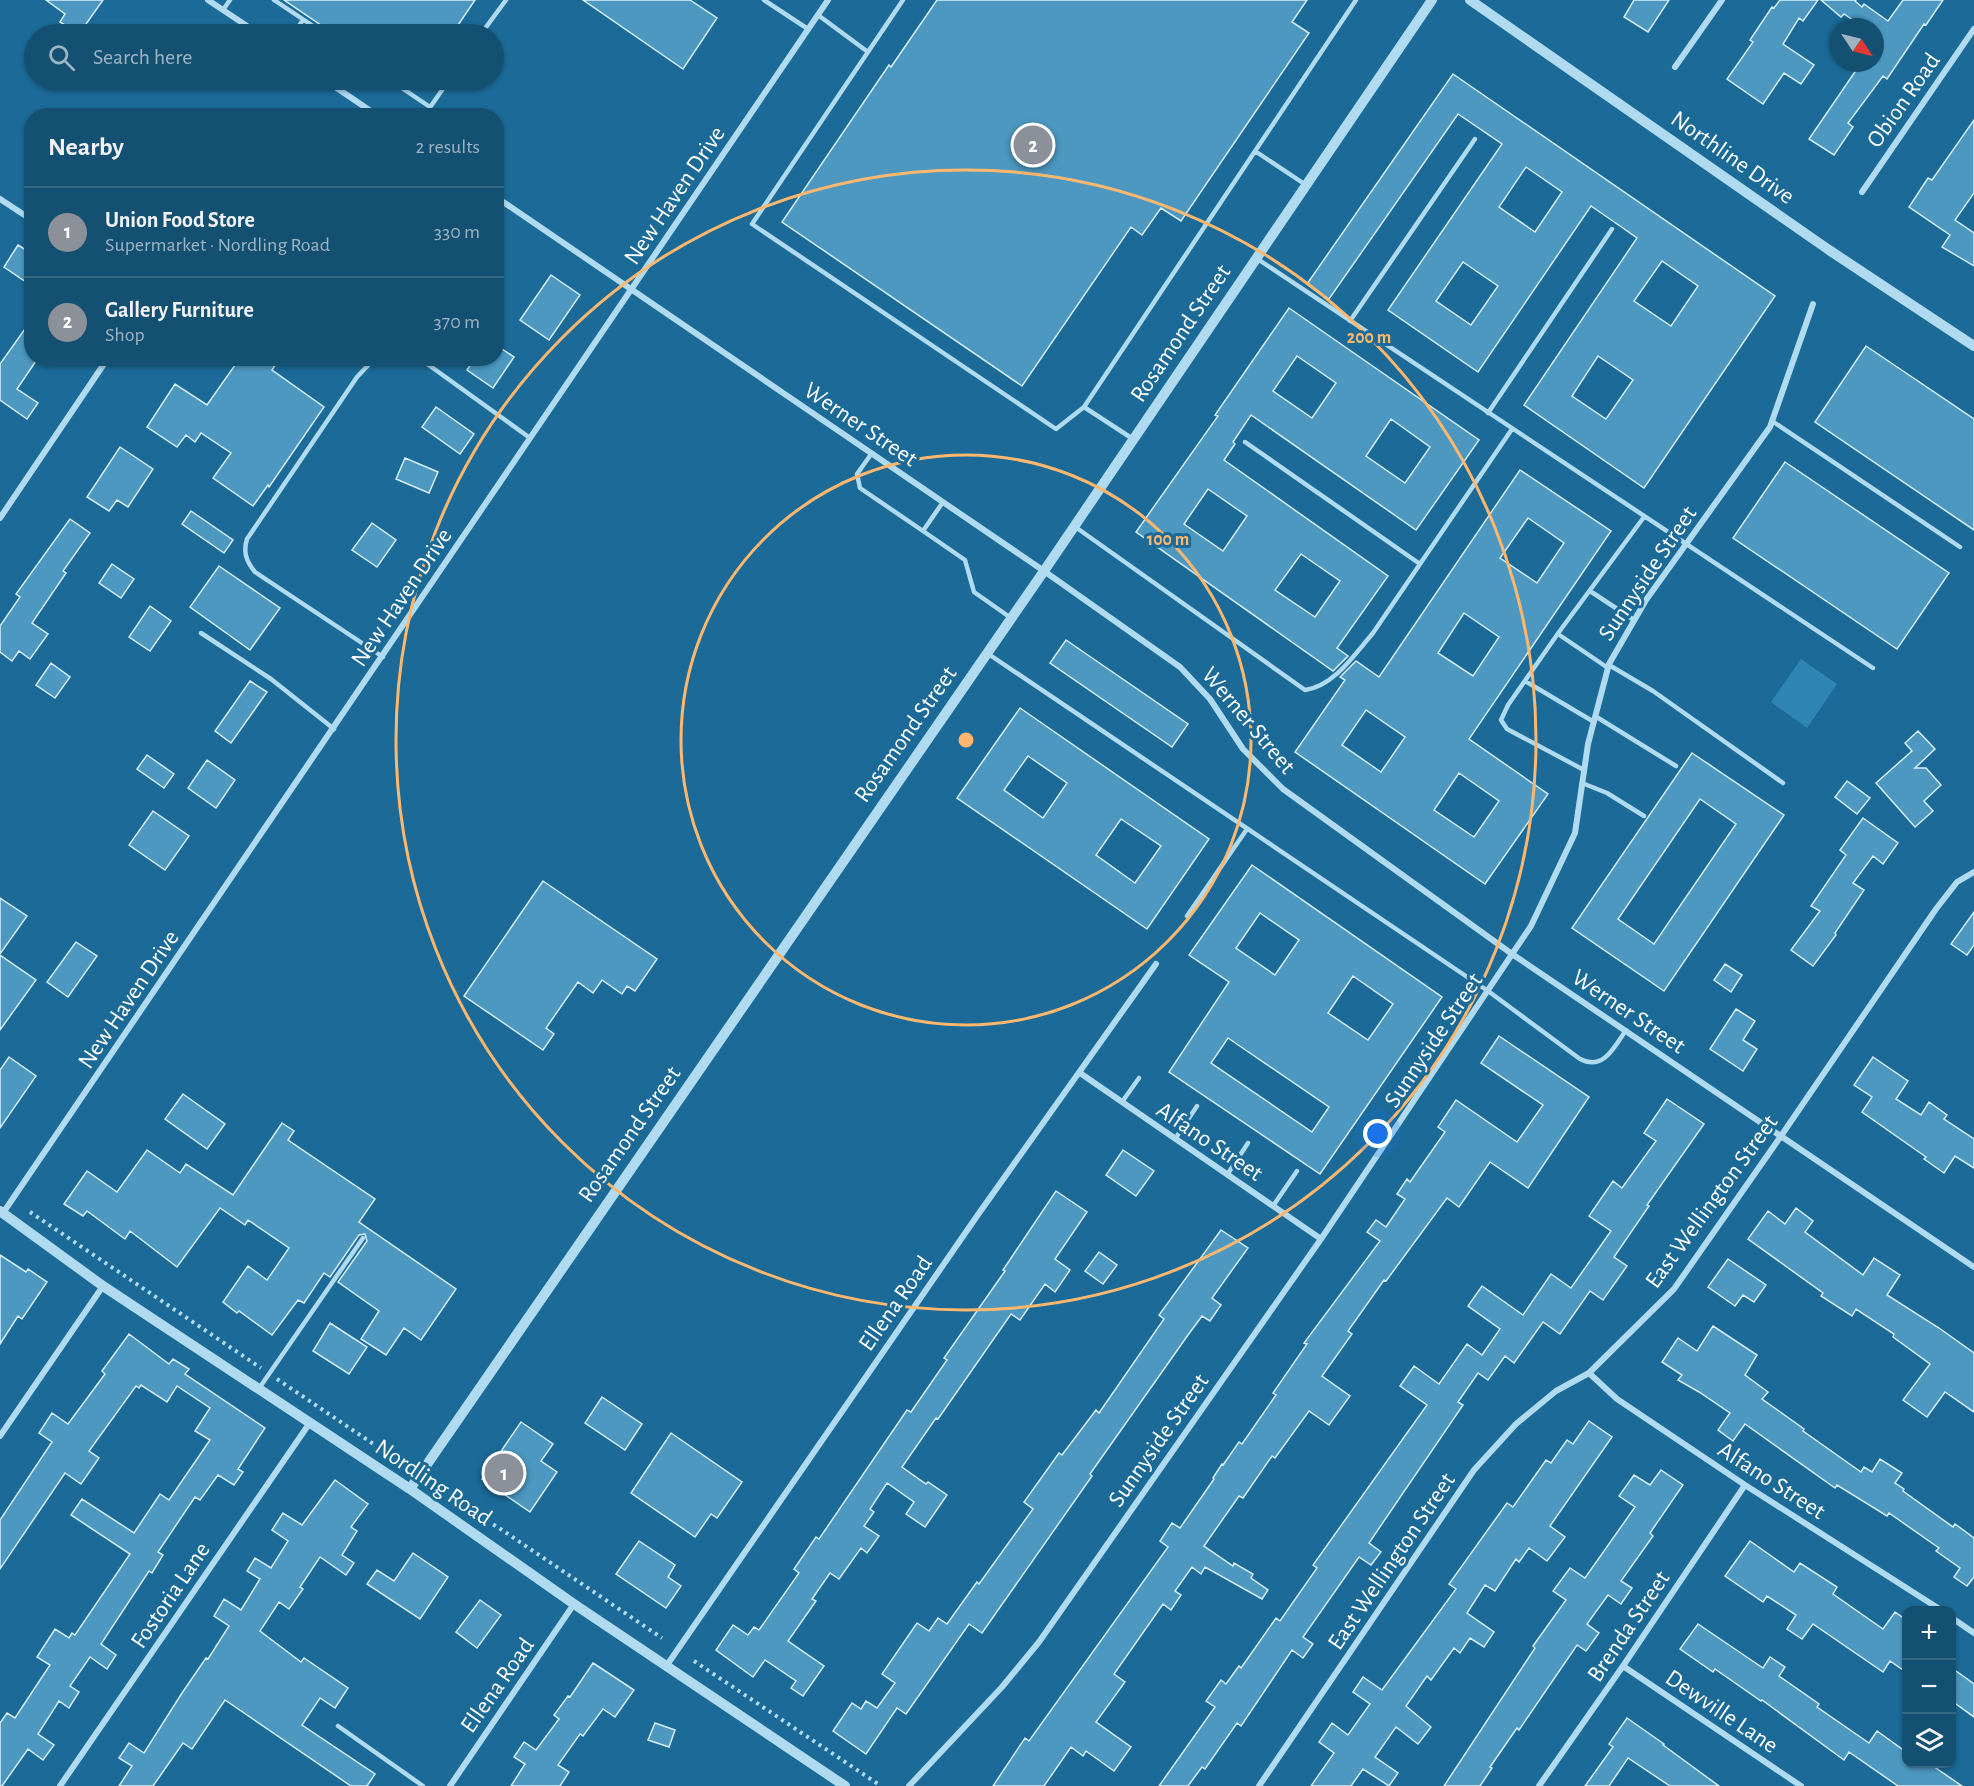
<!DOCTYPE html>
<html lang="en">
<head>
<meta charset="utf-8">
<style>
	:root { --surface:#145071; --page:#1d5776; --text:#f1f3f6; --muted:#9db5c3; --line:#336784; --accent:#8c9099 }
	body { margin:0; font-family:"Alegreya Sans",sans-serif; background:var(--page); color:var(--text) }
	.controls { position:absolute; right:18px; bottom:18px; display:grid; overflow:hidden; border-radius:12px; box-shadow:0 2px 4px #0004 }
	.controls button { width:54px; height:54px; display:grid; place-items:center; padding:0; border:0; border-bottom:2px solid var(--line); background:var(--surface); color:var(--text); font:30px sans-serif }
	.compass { position:absolute; left:1830px; top:18px; width:54px; height:54px; border-radius:50%; background:var(--surface); box-shadow:0 2px 4px #0004; rotate:125deg }
	.you { position:absolute; left:1378px; top:1134px; width:21px; height:21px; margin:-15px; border:4px solid #fff; border-radius:50%; background:#1a73e8; box-shadow:0 0 0 9px #1a73e833 }
	.badge { display:grid; place-items:center; width:39px; height:39px; border-radius:50%; background:var(--accent); color:#fff; font-size:20px; font-weight:700 }
	.pin { position:absolute; translate:-50% -50%; border:3px solid #fff; box-shadow:0 2px 6px #0006 }
	.list { margin:0; padding:0; list-style:none }
	h2 { display:flex; justify-content:space-between; align-items:center; height:78px; margin:0; padding:0 24px; font-size:26px }
	h2 small { font-size:20px; font-weight:400; color:var(--muted) }
	.list li { display:grid; grid-template-columns:39px 1fr auto; gap:18px; align-items:center; box-sizing:border-box; height:90px; padding:0 24px; border-top:2px solid var(--line) }
	.list b { display:block; font-size:22px; white-space:nowrap }
	.list p { margin:0; font-size:20px; white-space:nowrap; color:var(--muted) }
	.list em { font-size:20px; font-style:normal; color:var(--muted) }
	.icon { flex:none; width:33px; height:33px; fill:none; stroke:currentColor; stroke-width:2; stroke-linecap:round; stroke-linejoin:round }
	.map { position:relative; flex:none; width:1974px; height:1786px; overflow:hidden }
	.search { position:absolute; background:var(--surface); box-shadow:0 2px 4px #0004; left:24px; top:24px; width:480px; height:66px; display:flex; align-items:center; gap:15px; box-sizing:border-box; padding:0 21px; border-radius:33px; color:var(--muted); font-size:22px }
	.panel { position:absolute; background:var(--surface); box-shadow:0 2px 4px #0004; left:24px; top:108px; width:480px; height:258px; border-radius:24px }
	.map>svg:first-child { display:block }
	.green { fill:#2f86b4 }
	.building { fill:#4c98c1; stroke:#d6eefb; stroke-width:1.5; fill-rule:evenodd }
	.lines { fill:none; stroke-linecap:round; stroke-linejoin:round }
	.path { stroke:#afdaf0; stroke-width:4; stroke-dasharray:3 4.5; stroke-linecap:butt }
	.service { stroke:#afdaf0; stroke-width:4.5 }
	.minor { stroke:#afdaf0; stroke-width:6 }
	.tertiary { stroke:#afdaf0; stroke-width:10 }
	.ring { fill:none; stroke:#ffb86e; stroke-width:3 }
	.labels { text-anchor:middle; stroke-width:6; stroke-linejoin:round; paint-order:stroke }
	.street-label { font-size:24px; fill:#fff; stroke:#1b6a97 }
	.centre { fill:#ffb86e; stroke:#1b6a97; stroke-width:3 }
	.ring-label { font-size:18px; text-anchor:middle; font-weight:bold; fill:#ffb86e; stroke:#1b6a97; stroke-width:6; stroke-linejoin:round; paint-order:stroke }
</style>
</head>
<body>
<div class="map">
<svg width="1974" height="1786" viewBox="0 0 1974 1786">
	<rect width="100%" height="100%" fill="#1b6a97"/>
	<path class="green" d="M1801,659L1837,684L1807,728L1771,702Z"/>
	<path class="building" d="M46,0H103L79,34L60,22L65,14Z
		M284,0H475L452,34H334Z
		M583,0H690L717,18L683,69Z
		M937,0H1307L1292,22L1309,33L1181,221L1161,208L1142,235L1131,227L1022,386L782,222L889,65L891,67Z
		M1634,0H1669L1648,32L1624,17Z
		M1780,0H1818L1803,21L1799,18L1783,44L1814,65L1801,84L1784,73L1763,104L1727,79L1753,42L1750,40L1772,7L1774,8Z
		M1821,0H1856L1855,1L1862,7L1864,4L1888,21L1903,0H1943L1926,25L1924,24L1887,79L1883,76L1848,123L1853,127L1834,155L1809,139L1861,63H1875V27H1863L1844,14L1841,17Z
		M1453,74L1775,296L1644,488L1524,405L1637,238L1620,226L1591,206L1478,372L1388,310L1502,144L1458,114L1329,299L1307,284ZM1526,167L1562,192L1535,232L1499,207ZM1662,261L1698,286L1671,326L1634,301ZM1463,262L1498,286L1471,325L1436,301ZM1598,356L1633,380L1606,419L1572,396Z
		M1974,120V193L1955,220L1974,233V266L1942,247L1950,235L1909,207L1928,178L1932,180Z
		M18,245L32,254V286L4,267Z
		M551,275L580,295L549,340L520,320Z
		M1289,308L1479,440L1416,530L1251,415L1233,442L1235,444L1224,460L1388,576L1337,648L1348,656L1333,671L1136,532L1218,416L1215,415ZM1297,356L1336,383L1312,418L1273,391ZM1391,419L1430,447L1405,483L1366,456ZM1208,489L1247,516L1223,551L1184,524ZM1301,554L1340,581L1315,617L1275,590Z
		M32,319V358H38L17,389L38,403L27,419L0,400V364Z
		M496,345L514,357L493,388L467,370L475,358H496Z
		M1866,346L1974,419V530L1815,422Z
		M240,358H280L272,370L324,407L269,487L268,485L253,506L213,478L231,453L201,433L195,442L186,435L177,447L147,427L175,384L207,405Z
		M436,407L474,434L460,454L422,427Z
		M120,447L153,469L128,507L117,500L109,511L87,497Z
		M405,458L438,472L429,493L396,479Z
		M1785,462L1949,573L1897,649L1733,538Z
		M1520,470L1611,531L1469,739L1548,794L1485,884L1295,752L1345,680L1340,677L1356,661L1379,677ZM1528,518L1564,543L1537,583L1500,558ZM1464,613L1499,637L1473,676L1438,653ZM1366,710L1405,737L1381,772L1342,745ZM1459,773L1499,801L1474,837L1434,810Z
		M191,511L233,540L224,553L182,524Z
		M70,519L90,533L63,571L66,573L32,623L48,634L30,659L19,651L12,661L0,652V626L20,597L16,594Z
		M372,523L396,540L377,567L352,550Z
		M112,564L134,579L121,598L99,583Z
		M219,566L280,608L250,650L190,607Z
		M150,606L171,621L150,651L129,637Z
		M1066,640L1188,724L1172,747L1050,663Z
		M51,663L70,677L55,698L36,685Z
		M250,681L267,692L231,743L215,731Z
		M1020,708L1209,839L1147,929L957,798ZM1028,756L1067,783L1043,818L1004,790ZM1121,819L1161,846L1135,883L1096,855Z
		M1918,731L1935,749L1915,768H1926L1941,785L1924,801L1933,811L1915,827L1876,783L1912,751L1905,743Z
		M1692,753L1784,815L1664,991L1572,928ZM1700,799L1736,824L1654,944L1618,919Z
		M147,755L174,774L164,788L137,769Z
		M207,760L235,780L216,808L188,788Z
		M1847,781L1870,798L1857,814L1835,797Z
		M153,811L189,836L165,870L129,845Z
		M1863,818L1898,843L1883,864L1873,856L1853,883L1864,890L1835,933L1836,935L1813,966L1791,950L1820,911L1811,906L1846,855L1840,850Z
		M1252,865L1442,997L1320,1174L1169,1072L1229,982L1189,955ZM1260,913L1299,940L1275,975L1236,948ZM1353,976L1393,1004L1368,1040L1328,1013ZM1228,1038L1329,1107L1312,1132L1211,1063Z
		M543,881L657,959L635,991L627,986L622,994L602,980L593,993L578,982L546,1028L554,1034L543,1050L464,996Z
		M0,898L27,916L0,954Z
		M1974,912V945L1967,955L1951,944Z
		M76,942L97,956L68,997L47,982Z
		M0,955L36,980L0,1030Z
		M1725,964L1742,975L1731,992L1714,980Z
		M1736,1009L1755,1021L1743,1040L1757,1049L1743,1071L1710,1049Z
		M1499,1036L1589,1097L1528,1188L1490,1162L1459,1207L1447,1198L1386,1281L1384,1280L1348,1331L1352,1334L1322,1376L1350,1396L1329,1425L1309,1411L1275,1458L1272,1456L1243,1498L1239,1496L1204,1546L1233,1566L1234,1563L1253,1574L1251,1578L1268,1590L1262,1599L1205,1567L1201,1574L1192,1567L1175,1591L1181,1595L1171,1610L1163,1604L1114,1674L1125,1682L1096,1722L1131,1747L1114,1771L1086,1751L1083,1756L1071,1747L1044,1786H993L1025,1738L1029,1741L1168,1547L1160,1541L1172,1523L1180,1528L1214,1479L1213,1478L1222,1464L1223,1465L1239,1442L1242,1444L1276,1395L1273,1393L1307,1344L1304,1343L1380,1241L1367,1232L1376,1220L1386,1227L1405,1199L1397,1194L1407,1179L1410,1182L1445,1132L1438,1127L1456,1100L1517,1142L1543,1105L1481,1063Z
		M9,1057L36,1076L0,1128V1070Z
		M1873,1057L1908,1081L1896,1099L1921,1115L1929,1102L1947,1115L1944,1119L1974,1139V1168L1955,1156L1944,1173L1924,1159L1926,1157L1862,1112L1872,1097L1854,1085Z
		M183,1094L225,1124L207,1149L165,1119Z
		M1667,1099L1704,1124L1647,1205L1649,1206L1614,1257L1627,1266L1603,1300L1590,1291L1560,1334L1543,1322L1514,1363L1505,1356L1488,1380L1478,1373L1458,1402L1463,1405L1369,1543L1381,1552L1371,1565L1359,1557L1303,1637L1313,1644L1303,1658L1292,1650L1241,1726L1237,1723L1205,1769L1202,1767L1188,1786H1159L1215,1707L1206,1701L1221,1680L1226,1684L1239,1666L1241,1668L1276,1618L1280,1621L1317,1568L1313,1565L1427,1405L1400,1386L1414,1366L1439,1384L1467,1344L1482,1355L1500,1329L1468,1306L1482,1286L1523,1315L1551,1274L1571,1288L1611,1231L1589,1216L1613,1181L1622,1188L1656,1141L1644,1133Z
		M282,1123L294,1131L288,1140L375,1199L359,1222L456,1289L421,1340L404,1328L386,1355L361,1339L379,1311L338,1282L367,1241L365,1234L359,1235L330,1277L324,1273L304,1303L298,1300L272,1335L239,1311L237,1313L223,1302L248,1266L267,1280L289,1248L248,1220L245,1225L220,1208L177,1267L130,1231L125,1239L87,1211L83,1216L64,1204L87,1171L117,1192L147,1150L180,1173L186,1164L233,1195Z
		M1123,1150L1154,1171L1136,1196L1106,1175Z
		M1056,1191L1087,1212L1055,1259L1070,1270L1055,1292L1045,1284L1020,1320L1011,1314L938,1419L936,1418L902,1467L926,1484L928,1482L947,1495L925,1527L906,1514L914,1502L887,1483L870,1509L874,1512L864,1526L879,1536L867,1553L861,1548L839,1579L830,1573L812,1599L816,1601L788,1641L824,1666L803,1696L791,1688L796,1681L765,1660L753,1677L716,1650L733,1625L748,1635L754,1627L759,1630L799,1573L794,1569L816,1537L819,1539L907,1410L911,1412L947,1360L944,1358L1005,1271L1003,1270Z
		M1796,1208L1813,1221L1805,1232L1863,1275L1874,1258L1900,1275L1887,1295L1939,1328L1974,1353V1412L1945,1392L1927,1417L1903,1400L1930,1364L1893,1337L1894,1334L1856,1309L1852,1316L1821,1296L1823,1293L1748,1239L1768,1211L1785,1224Z
		M1221,1230L1248,1248L1212,1298L1221,1305L1210,1321L1202,1316L1188,1335L1090,1474L1092,1476L982,1633L969,1624L906,1714L897,1708L866,1754L833,1731L852,1703L861,1709L866,1701L877,1708L895,1683L882,1674L917,1623L929,1631L938,1618L947,1624L977,1582L979,1584L1033,1509L1024,1502L1059,1453L1062,1455L1096,1410L1099,1413L1164,1319L1159,1315Z
		M1099,1252L1117,1265L1103,1284L1085,1271Z
		M0,1255L26,1272L28,1269L47,1282L22,1319L18,1316L0,1344Z
		M1728,1259L1766,1285L1754,1302L1743,1295L1735,1306L1708,1287Z
		M330,1323L367,1347L349,1374L313,1351Z
		M1713,1326L1757,1355L1745,1375L1768,1392L1762,1399L1804,1429L1803,1431L1861,1472L1864,1467L1872,1472L1880,1459L1902,1473L1895,1483L1904,1489L1903,1491L1953,1527L1955,1524L1974,1538V1577L1967,1586L1954,1577L1960,1568L1936,1551L1939,1548L1889,1513L1887,1516L1837,1485L1835,1488L1745,1424L1733,1441L1718,1430L1730,1413L1699,1392L1678,1380L1682,1375L1662,1362L1678,1338L1697,1351Z
		M129,1334L169,1364L173,1359L189,1369L185,1374L265,1428L238,1469L243,1472L234,1485L218,1475L200,1500L195,1497L158,1552L163,1555L152,1573L149,1571L101,1644L116,1655L107,1669L90,1657L70,1686L79,1692L69,1708L59,1701L38,1734L54,1745L43,1760L28,1749L2,1786H0V1723L7,1713L15,1718L50,1665L37,1657L55,1629L69,1638L72,1633L75,1635L130,1554L71,1515L82,1499L134,1533L160,1494L169,1500L210,1440L195,1431L210,1408L177,1386L167,1402L141,1385L139,1388L136,1386L89,1451L99,1458L81,1484L65,1473L0,1569V1520L52,1442L39,1433L52,1413L68,1424L105,1374L102,1371Z
		M602,1397L642,1424L625,1450L585,1423Z
		M1589,1421L1612,1437L1550,1526L1565,1537L1547,1561L1529,1548L1519,1562L1516,1559L1495,1591L1485,1585L1467,1613L1494,1632L1484,1647L1470,1638L1460,1653L1454,1648L1431,1680L1427,1676L1406,1706L1431,1727L1418,1744L1396,1727L1375,1757L1398,1773L1389,1786L1363,1769L1351,1786H1311L1334,1753L1319,1742L1332,1723L1348,1735L1370,1704L1353,1692L1363,1677L1382,1690L1456,1589L1449,1584L1507,1503L1513,1507L1546,1460L1551,1463L1567,1440L1573,1444Z
		M521,1422L553,1444L541,1461L557,1472L530,1512L482,1479Z
		M671,1433L742,1482L717,1518L711,1514L695,1537L631,1493Z
		M1661,1470L1683,1485L1650,1533L1653,1536L1621,1581L1632,1588L1621,1604L1608,1595L1587,1624L1599,1633L1586,1651L1577,1645L1519,1730L1517,1728L1490,1767L1492,1768L1480,1786H1444L1535,1648L1533,1646L1566,1600L1553,1591L1570,1568L1585,1578L1635,1507L1619,1496L1634,1475L1650,1485Z
		M335,1480L368,1504L351,1527L357,1531L342,1555L354,1563L346,1575L320,1557L300,1587L303,1589L289,1609L279,1602L260,1631L301,1662L304,1658L348,1688L335,1708L320,1698L302,1725L375,1774L367,1786H351L225,1700L192,1749L183,1743L153,1786H119L132,1766L119,1758L129,1743L144,1753L182,1693L206,1658L208,1659L229,1626L214,1616L224,1599L241,1610L260,1579L247,1571L255,1558L271,1568L288,1541L272,1530L283,1513L302,1525Z
		M639,1541L675,1565L668,1577L681,1586L666,1608L616,1574Z
		M1750,1541L1794,1572L1800,1563L1837,1587L1833,1594L1883,1629L1895,1612L1906,1620V1672L1890,1661L1883,1672L1813,1624L1802,1639L1787,1629L1796,1615L1767,1596L1763,1602L1725,1576Z
		M413,1553L448,1577L420,1619L367,1584L377,1570L394,1581Z
		M480,1600L501,1615L477,1648L456,1632Z
		M1698,1624L1763,1668L1770,1657L1785,1667L1779,1676L1819,1704L1817,1707L1869,1743L1877,1731L1906,1752V1764H1930L1962,1786H1898L1849,1752L1844,1760L1762,1700L1761,1701L1715,1669L1713,1672L1680,1649Z
		M593,1663L634,1690L615,1717L603,1709L583,1736L580,1734L558,1765L569,1772L560,1786H511L525,1764L514,1757L524,1742L536,1750L559,1719L554,1715L568,1696L570,1697Z
		M1952,1668L1974,1684V1717L1952,1701Z
		M1627,1718L1664,1744L1663,1745L1719,1786H1670L1628,1758L1609,1786H1585L1613,1747L1609,1744Z
		M655,1723L675,1730L669,1747L648,1740Z"/>
	<g class="lines">
		<path class="path" d="M30,1212L261,1368
			M277,1379L406,1466
			M449,1496L502,1530L662,1638
			M694,1661L881,1786"/>
		<path class="service" d="M274,0L325,34
			M764,0L808,29
			M903,0L752,224L1056,429L1084,407L1356,0
			M223,10L230,0
			M818,15L868,52
			M293,34L303,20
			M481,34L506,0
			M390,80L430,107
			M424,116L449,80
			M1255,151L1306,185
			M1256,258L1873,668
			M1350,321L1475,139
			M375,358L357,377L247,539C243,552 246,561 255,572L383,657
			M419,358L530,438
			M1084,407L1133,439
			M1488,413L1612,229
			M1772,421L1960,547
			M1245,442L1420,564
			M872,453L857,474L860,488L923,531L943,502
			M1074,526L1305,690C1334,686 1355,654 1373,633L1512,429
			M923,531L965,560L974,592L1011,618
			M1590,591L1634,620
			M201,633L271,679L334,729
			M1558,634L1608,668
			M987,653L1488,991L1580,1059C1603,1071 1614,1048 1626,1030
			M1609,665L1653,691L1783,783
			M1525,681L1594,722
			M1595,716L1676,766
			M1584,770L1507,729L1501,720L1508,705L1559,632L1644,517
			M1582,783L1607,793L1644,816
			M1187,916L1247,829
			M1122,1102L1139,1078
			M1175,1139L1197,1106
			M1227,1175L1248,1143
			M1273,1206L1297,1171
			M260,1387L363,1238
			M338,1726L423,1786"/>
		<path class="minor" d="M208,0L259,34
			M1675,67L1722,0
			M325,80L378,116
			M1862,192L1974,29
			M496,197L1044,571L1180,667L1210,699L1243,749L1283,789L1512,954L1974,1267
			M0,199L32,220
			M0,518L108,358
			M1080,1073L1321,1239
			M3,1213L828,0
			M1589,1373L1617,1399L1745,1485L1941,1610
			M0,1436L103,1286
			M1952,1618L1974,1633
			M667,1665L977,1216L1156,964
			M1623,1666L1801,1786
			M60,1786L309,1424
			M450,1786L574,1604
			M909,1786L1002,1687L1039,1642L1321,1239L1531,926L1575,833L1588,744L1609,664L1646,600L1770,427L1813,304
			M1259,1786L1474,1470L1516,1424L1556,1391L1589,1373L1674,1289L1781,1136L1936,909L1957,882L1974,872
			M1539,1786L1623,1666L1745,1485"/>
		<path class="tertiary" d="M1470,0L1829,250L1974,346
			M0,1211L103,1286L410,1489L574,1604L845,1786
			M410,1489L1044,571L1432,0"/>
	</g>
	<g class="ring">
		<circle cx="966" cy="740" r="285"/>
		<circle cx="966" cy="740" r="570"/>
	</g>
	<g class="labels">
		<g class="street-label">
			<text transform="translate(1903 100) rotate(-55)" y="8">Obion Road</text>
			<text transform="translate(1733 157) rotate(35)" y="8">Northline Drive</text>
			<text transform="translate(674 195) rotate(-56)" y="8">New Haven Drive</text>
			<text transform="translate(1180 333) rotate(-56)" y="8">Rosamond Street</text>
			<text transform="translate(861 424) rotate(34)" y="8">Werner Street</text>
			<text transform="translate(1647 573) rotate(-56)" y="8">Sunnyside Street</text>
			<text transform="translate(401 597) rotate(-56)" y="8">New Haven Drive</text>
			<text transform="translate(1249 720) rotate(50)" y="8">Werner Street</text>
			<text transform="translate(905 734) rotate(-55)" y="8">Rosamond Street</text>
			<text transform="translate(128 999) rotate(-56)" y="8">New Haven Drive</text>
			<text transform="translate(1629 1011) rotate(34)" y="8">Werner Street</text>
			<text transform="translate(1433 1040) rotate(-56)" y="8">Sunnyside Street</text>
			<text transform="translate(629 1134) rotate(-55)" y="8">Rosamond Street</text>
			<text transform="translate(1210 1141) rotate(34)" y="8">Alfano Street</text>
			<text transform="translate(1711 1201) rotate(-54)" y="8">East Wellington Street</text>
			<text transform="translate(895 1303) rotate(-55)" y="8">Ellena Road</text>
			<text transform="translate(1158 1440) rotate(-55)" y="8">Sunnyside Street</text>
			<text transform="translate(1772 1480) rotate(33)" y="8">Alfano Street</text>
			<text transform="translate(434 1482) rotate(34)" y="8">Nordling Road</text>
			<text transform="translate(1391 1561) rotate(-56)" y="8">East Wellington Street</text>
			<text transform="translate(170 1595) rotate(-56)" y="8">Fostoria Lane</text>
			<text transform="translate(1628 1626) rotate(-56)" y="8">Brenda Street</text>
			<text transform="translate(497 1685) rotate(-55)" y="8">Ellena Road</text>
			<text transform="translate(1722 1711) rotate(34)" y="8">Dewville Lane</text>
		</g>
	</g>
	<circle cx="966" cy="740" r="9" class="centre"/>
	<g class="ring-label">
		<text x="1369" y="343">200 m</text>
		<text x="1168" y="545">100 m</text>
	</g>
</svg>
<div class="controls">
<button>+</button>
<button>−</button>
<button><svg class="icon" aria-label="layers" viewBox="0 0 24 24"><path d="M12 4l9 5-9 5-9-5zM3 14l9 5 9-5"/></svg></button>
</div>
<svg class="compass" viewBox="-18 -18 36 36"><path d="M0-13l5 13h-10z" fill="#e53935"/><path d="M0 13l5-13h-10z" fill="#9db5c3"/></svg>
<div class="you"></div>
<div class="pin badge" style="left:504px;top:1473px">1</div>
<div class="pin badge" style="left:1033px;top:145px">2</div>
<div class="search"><svg class="icon" aria-label="search" viewBox="0 0 24 24"><circle cx="10" cy="10" r="6"/><path d="M15 15l6 6"/></svg>Search here</div>
<section class="panel">
<h2>Nearby<small>2 results</small></h2>
<ul class="list">
<li><span class="badge">1</span><div><b>Union Food Store</b><p>Supermarket · Nordling Road</p></div><em>330 m</em></li>
<li><span class="badge">2</span><div><b>Gallery Furniture</b><p>Shop</p></div><em>370 m</em></li>
</ul>
</section>
</div>
</body>
</html>
